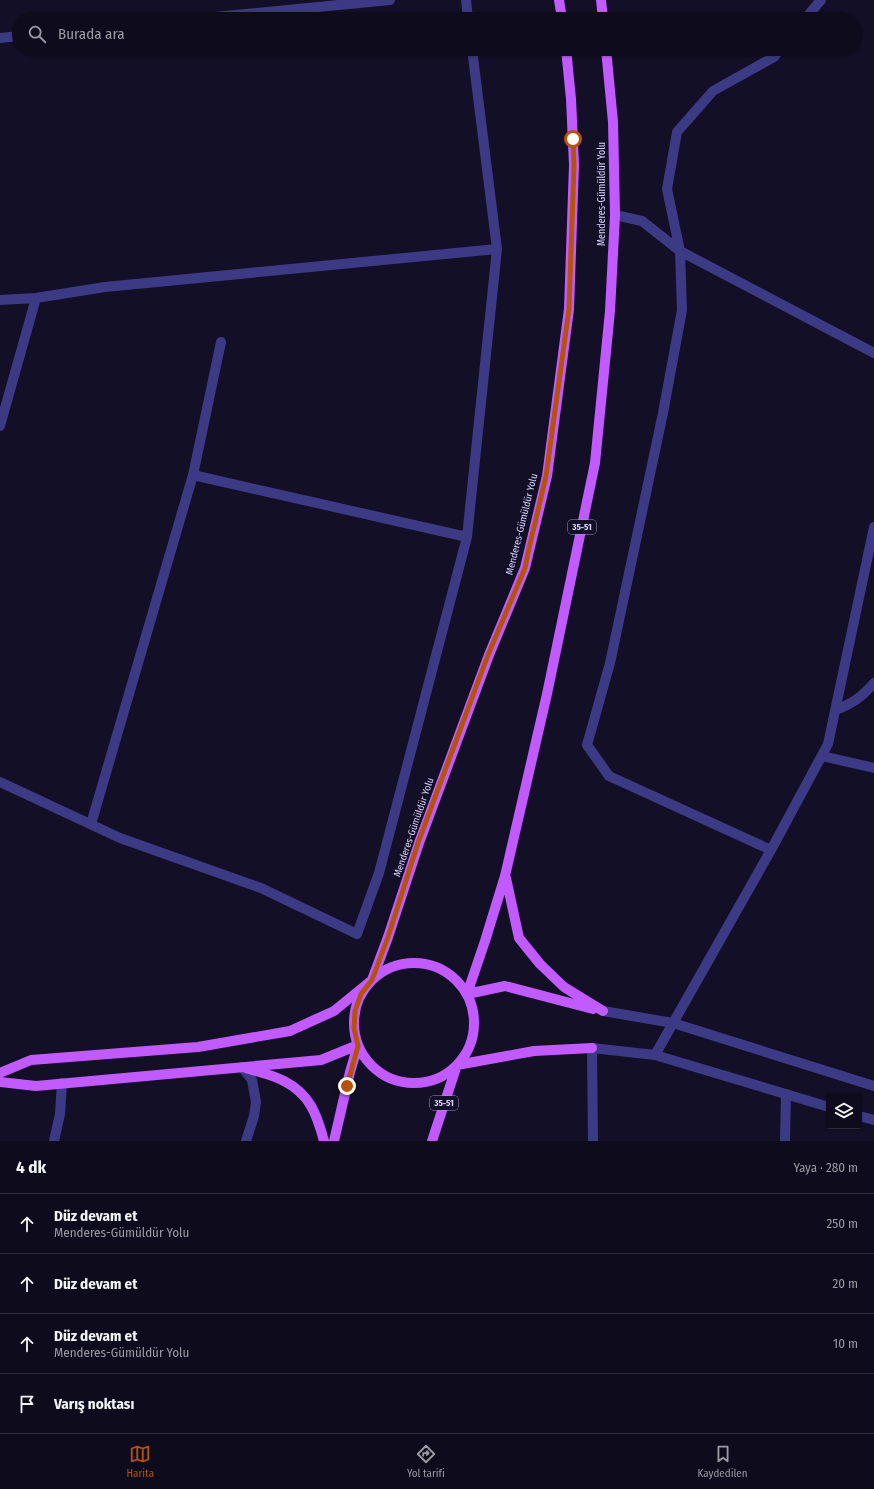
<!DOCTYPE html>
<html lang="tr">
<head>
<meta charset="utf-8">
<style>
	:root { --surface:#0e0b1c; --page:#171425; --text:#f1f3f6; --muted:#9b9ba3; --line:#2e2b3b; --accent:#b45309 }
	body { margin:0; font-family:"Fira Sans Condensed",sans-serif; background:var(--page); color:var(--text) }
	.controls { position:absolute; right:12px; bottom:12px; display:grid; overflow:hidden; border-radius:4px; box-shadow:0 1px 3px #0004 }
	.controls button { width:36px; height:36px; display:grid; place-items:center; padding:0; border:0; border-bottom:1px solid var(--line); background:var(--surface); color:var(--text); font:20px sans-serif }
	.stop { position:absolute; width:12px; height:12px; margin:-9px; border:3px solid #b45309; border-radius:50%; background:#fff }
	.stop.end { background:#b45309; border-color:#fff; box-shadow:0 1px 4px #0008 }
	.list { margin:0; padding:0; list-style:none }
	h2 { display:flex; justify-content:space-between; align-items:center; height:52px; margin:0; padding:0 16px; font-size:17px }
	h2 small { font-size:13px; font-weight:400; color:var(--muted) }
	.list li { display:grid; grid-template-columns:26px 1fr auto; gap:12px; align-items:center; box-sizing:border-box; height:60px; padding:0 16px; border-top:1px solid var(--line) }
	.list b { display:block; font-size:15px; white-space:nowrap }
	.list p { margin:0; font-size:13px; white-space:nowrap; color:var(--muted) }
	.list em { font-size:13px; font-style:normal; color:var(--muted) }
	.icon { flex:none; width:22px; height:22px; fill:none; stroke:currentColor; stroke-width:2; stroke-linecap:round; stroke-linejoin:round }
	.map { position:relative; flex:none; width:874px; height:1141px; overflow:hidden }
	.search { position:absolute; background:var(--surface); box-shadow:0 1px 3px #0004; left:12px; right:12px; top:12px; height:44px; display:flex; align-items:center; gap:10px; box-sizing:border-box; padding:0 14px; border-radius:22px; color:var(--muted); font-size:15px }
	.sheet { height:292px; background:var(--surface) }
	nav { display:flex; justify-content:space-around; align-items:center; box-sizing:border-box; height:56px; border-top:1px solid var(--line); background:var(--surface); font-size:11px; color:var(--muted) }
	nav a { display:grid; justify-items:center; gap:2px }
	nav .on { color:var(--accent) }
	.map>svg:first-child { display:block }
	.lines { fill:none; stroke-linecap:round; stroke-linejoin:round }
	.service { stroke:#3d3a85; stroke-width:10 }
	.minor { stroke:#3d3a85; stroke-width:10 }
	.tertiary { stroke:#3d3a85; stroke-width:10 }
	.primary { stroke:#c25bff; stroke-width:10 }
	.route { stroke:#b45309; stroke-width:5 }
	.labels { text-anchor:middle; stroke-width:3; stroke-linejoin:round; paint-order:stroke }
	.shield { fill:#130f26; stroke:#9e99be; stroke-width:1 }
	.shield-label { font-size:9px; font-weight:bold; fill:#d9d4ff }
	.street-label { font-size:10px; fill:#d9d4ff; stroke:#130f26 }
</style>
</head>
<body>
<div class="map">
<svg width="874" height="1141" viewBox="0 0 874 1141">
	<rect width="100%" height="100%" fill="#130f26"/>
	<g class="lines">
		<path class="service" d="M54,1141L60,1114L62,1083"/>
		<path class="minor" d="M466,0L468,19
			M194,19L390,0
			M805,19L821,0
			M0,38L19,36
			M615,215L642,221L680,251L874,353
			M0,300L36,298L105,287L497,249
			M0,426L36,298
			M193,475L467,537
			M836,710C853,703 862,697 874,683
			M822,756L874,768
			M0,782L120,838L261,888L357,934L379,873L467,537L497,249L472,49
			M91,824L193,475L221,342
			M771,850L609,776L587,745L610,663L663,413L682,310L680,251L667,189L677,132L713,91L774,57L780,49
			M592,1048L593,1141
			M655,1055L771,850L828,744L874,527
			M242,1067L252,1080L256,1102L254,1116L246,1141
			M785,1141L786,1094"/>
		<path class="tertiary" d="M603,1011L673,1023L874,1086
			M592,1048L655,1055L829,1107
			M859,1116L874,1120"/>
		<path class="primary" d="M559,0L562,19
			M601,0L603,19
			M506,878L519,938L540,964L564,987L603,1011
			M354 1023a60 60 0 1 1 120 0a60 60 0 1 1-120 0Z
			M467,994L485,941L505,876L547,694L595,463L610,311L615,215L613,122L606,49
			M467,994L505,986L593,1009
			M246,1068C258,1072 273,1075 284,1081C310,1094 317,1115 324,1141
			M0,1073L31,1060L198,1047L290,1031L334,1011L372,980L388,937L419,843L489,655L525,568L547,476L569,309L574,165L571,99L566,49
			M0,1082L36,1086L321,1060L358,1045
			M334,1141L350,1072L358,1045
			M432,1141L457,1065L534,1051L592,1048"/>
	</g>
	<g class="lines">
		<path class="route" d="M347,1086L358,1046L354,1028L355,1011L361,994L372,980L388,937L418,843L488,655L525,568L528,553L546,476L569,309L574,165L573,139"/>
	</g>
	<g class="labels">
		<g class="shield">
			<rect x="568" y="520" width="28" height="14" rx="3"/>
			<rect x="430" y="1096" width="28" height="14" rx="3"/>
		</g>
		<g class="shield-label">
			<text x="582" y="530">35-51</text>
			<text x="444" y="1106">35-51</text>
		</g>
		<g class="street-label">
			<text transform="translate(601 194) rotate(-90)" y="4">Menderes-Gümüldür Yolu</text>
			<text transform="translate(521 524) rotate(-76)" y="4">Menderes-Gümüldür Yolu</text>
			<text transform="translate(413 827) rotate(-71)" y="4">Menderes-Gümüldür Yolu</text>
		</g>
	</g>
</svg>
<div class="controls">
<button><svg class="icon" aria-label="layers" viewBox="0 0 24 24"><path d="M12 4l9 5-9 5-9-5zM3 14l9 5 9-5"/></svg></button>
</div>
<div class="stop" style="left:573px;top:139px"></div>
<div class="stop end" style="left:347px;top:1086px"></div>
<div class="search"><svg class="icon" aria-label="search" viewBox="0 0 24 24"><circle cx="10" cy="10" r="6"/><path d="M15 15l6 6"/></svg>Burada ara</div>
</div>
<section class="sheet">
<h2>4 dk<small>Yaya · 280 m</small></h2>
<ul class="list">
<li><svg class="icon" aria-label="ahead" viewBox="0 0 24 24"><path d="M12 20V5M6 11l6-6 6 6"/></svg><div><b>Düz devam et</b><p>Menderes-Gümüldür Yolu</p></div><em>250 m</em></li>
<li><svg class="icon" aria-label="ahead" viewBox="0 0 24 24"><path d="M12 20V5M6 11l6-6 6 6"/></svg><div><b>Düz devam et</b></div><em>20 m</em></li>
<li><svg class="icon" aria-label="ahead" viewBox="0 0 24 24"><path d="M12 20V5M6 11l6-6 6 6"/></svg><div><b>Düz devam et</b><p>Menderes-Gümüldür Yolu</p></div><em>10 m</em></li>
<li><svg class="icon" aria-label="arrive" viewBox="0 0 24 24"><path d="M6 21V4h12l-3 4 3 4H6"/></svg><div><b>Varış noktası</b></div></li>
</ul>
</section>
<nav>
<a class="on"><svg class="icon" aria-label="map" viewBox="0 0 24 24"><path d="M3 6l6-2 6 2 6-2v14l-6 2-6-2-6 2zM9 4v14M15 6v14"/></svg>Harita</a>
<a><svg class="icon" aria-label="directions" viewBox="0 0 24 24"><path d="M12 3l9 9-9 9-9-9zM9 14v-3h6M13 9l2 2-2 2"/></svg>Yol tarifi</a>
<a><svg class="icon" aria-label="saved" viewBox="0 0 24 24"><path d="M7 4h10v16l-5-4-5 4z"/></svg>Kaydedilen</a>
</nav>
</body>
</html>
